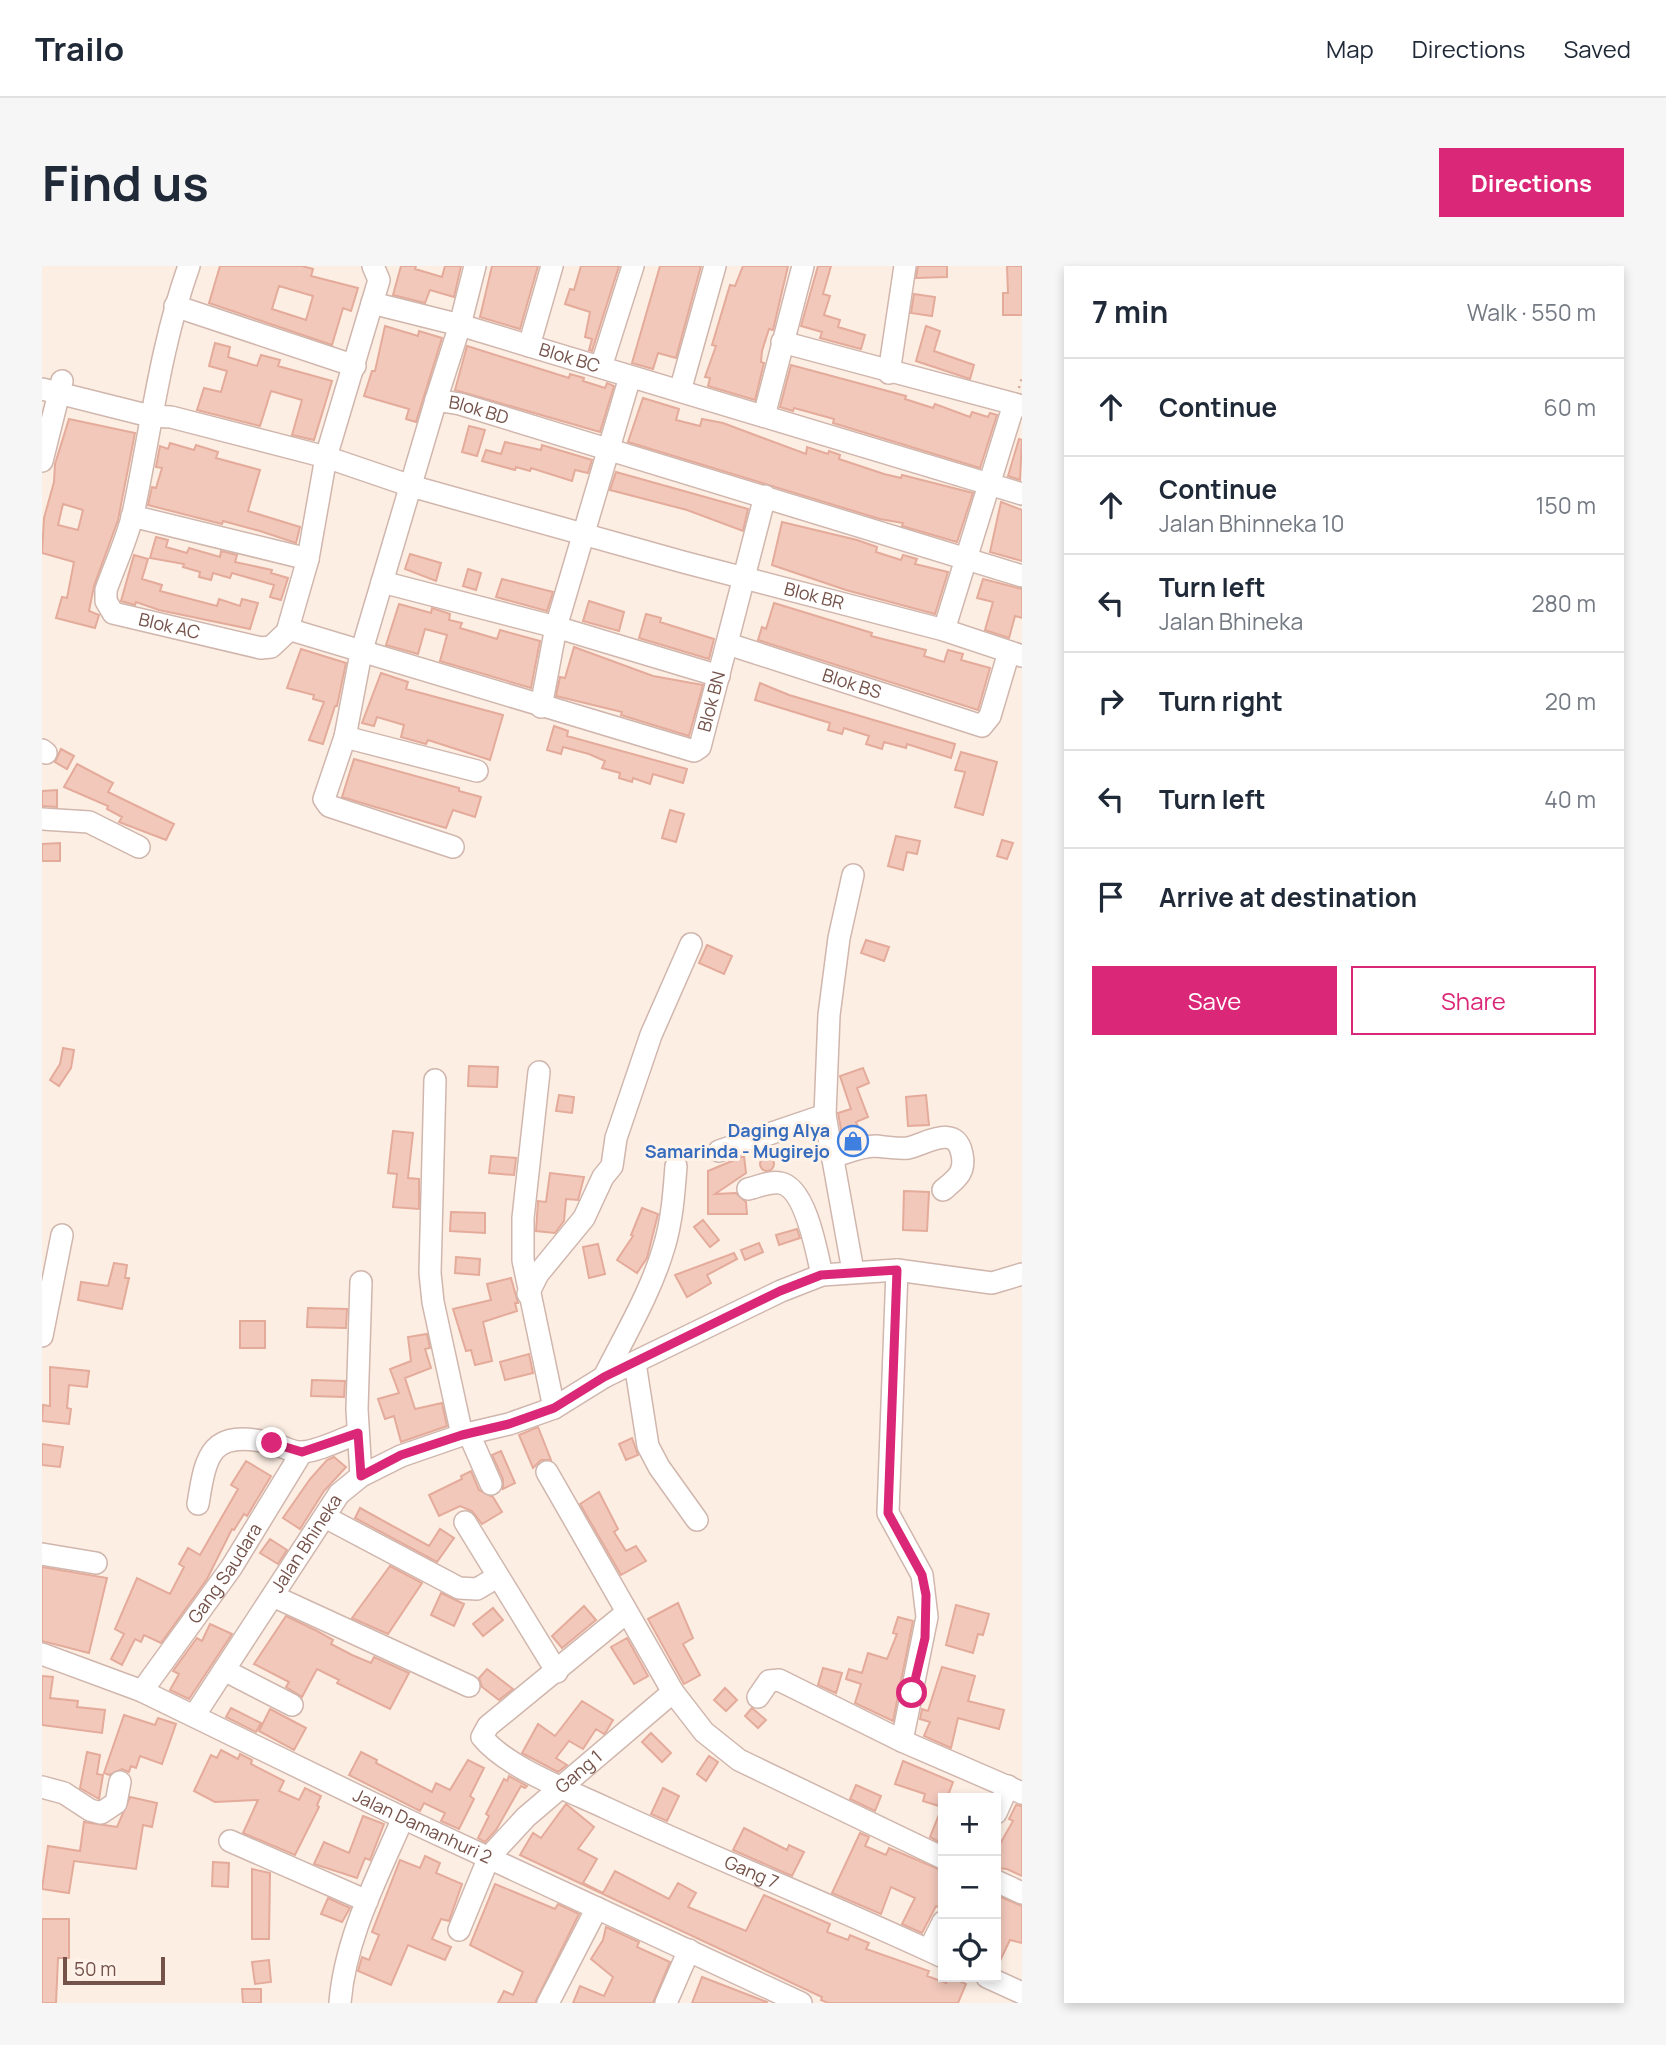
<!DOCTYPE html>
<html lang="en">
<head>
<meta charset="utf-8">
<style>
	:root { --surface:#fff; --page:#f6f6f7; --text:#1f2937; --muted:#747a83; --line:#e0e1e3; --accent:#db2777 }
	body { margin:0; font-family:Manrope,sans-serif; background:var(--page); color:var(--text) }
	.controls { position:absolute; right:21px; bottom:21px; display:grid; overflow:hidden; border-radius:0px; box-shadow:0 4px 10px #0003 }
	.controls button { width:63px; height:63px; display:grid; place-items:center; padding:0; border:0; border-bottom:2px solid var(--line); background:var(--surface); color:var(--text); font:35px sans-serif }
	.scale { position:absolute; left:21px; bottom:18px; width:102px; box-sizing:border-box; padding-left:7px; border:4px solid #745249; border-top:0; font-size:19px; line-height:24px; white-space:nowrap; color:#745249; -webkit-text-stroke:5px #fff3e9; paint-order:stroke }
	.stop { position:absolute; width:21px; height:21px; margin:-16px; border:5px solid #db2777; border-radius:50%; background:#fff }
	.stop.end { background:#db2777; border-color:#fff; box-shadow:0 2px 7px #0008 }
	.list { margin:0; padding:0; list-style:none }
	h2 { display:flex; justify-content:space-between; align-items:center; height:91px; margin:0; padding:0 28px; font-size:30px }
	h2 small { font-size:23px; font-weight:400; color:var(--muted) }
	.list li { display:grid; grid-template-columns:46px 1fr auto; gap:21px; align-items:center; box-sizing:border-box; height:98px; padding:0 28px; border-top:2px solid var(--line) }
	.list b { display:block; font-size:26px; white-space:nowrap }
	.list p { margin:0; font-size:23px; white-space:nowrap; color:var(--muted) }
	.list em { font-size:23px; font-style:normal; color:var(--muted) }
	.actions { display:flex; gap:14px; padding:21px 28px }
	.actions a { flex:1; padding:16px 0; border:2px solid var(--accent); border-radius:0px; text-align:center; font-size:24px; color:var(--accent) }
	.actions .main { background:var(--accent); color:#fff }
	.icon { flex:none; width:38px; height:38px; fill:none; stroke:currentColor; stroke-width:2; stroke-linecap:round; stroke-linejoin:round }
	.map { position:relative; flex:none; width:980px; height:1737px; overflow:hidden; border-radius:0px }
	header { display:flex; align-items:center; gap:42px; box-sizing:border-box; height:98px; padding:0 35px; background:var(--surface); border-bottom:2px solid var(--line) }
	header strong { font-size:33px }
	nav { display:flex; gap:38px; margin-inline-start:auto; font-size:24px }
	.intro { display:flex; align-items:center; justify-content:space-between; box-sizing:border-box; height:168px; padding:0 42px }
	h1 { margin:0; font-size:49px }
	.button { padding:18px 32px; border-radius:0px; background:var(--accent); color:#fff; font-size:24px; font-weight:700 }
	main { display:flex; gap:42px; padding:0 42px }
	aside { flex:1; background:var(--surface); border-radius:0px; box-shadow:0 4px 10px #0003 }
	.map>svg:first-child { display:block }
	.building { fill:#f2c8bb; stroke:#e4ab9b; stroke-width:2; fill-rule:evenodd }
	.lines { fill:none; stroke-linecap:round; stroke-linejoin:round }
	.minor-casing { stroke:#d0b6ad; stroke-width:24 }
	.path { stroke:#d6ab9e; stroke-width:2.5; stroke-dasharray:2 5; stroke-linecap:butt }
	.minor { stroke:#fff; stroke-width:21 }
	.route { stroke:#db2777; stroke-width:9 }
	.labels { text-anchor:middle; stroke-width:6; stroke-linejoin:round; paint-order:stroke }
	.street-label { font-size:18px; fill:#745249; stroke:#fff3e9 }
	.shop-label { font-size:18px; font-weight:bold; fill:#366cbe; stroke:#fff3e9; text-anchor:end }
</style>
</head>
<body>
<header>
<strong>Trailo</strong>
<nav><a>Map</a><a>Directions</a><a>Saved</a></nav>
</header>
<div class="intro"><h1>Find us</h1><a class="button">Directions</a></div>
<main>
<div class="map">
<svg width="980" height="1737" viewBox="0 0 980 1737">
	<rect width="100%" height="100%" fill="#fceee3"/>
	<path class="building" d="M178,0H260L271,3L269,10L316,22L309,45L301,42L290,79L167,37ZM237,20L271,30L264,54L230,43Z
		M359,0H374L373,3L400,11L403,0H419L412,31L388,24L383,37L351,29Z
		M450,0H496L478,63L438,51Z
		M539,0H577L550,85L547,84L550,73L543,71L548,46L523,38L528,23L532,24Z
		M618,0H659L634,92L616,87L611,103L590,97Z
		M701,0H746L731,64L727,63L720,85L719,96L722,97L713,134L666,120L668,112L663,111L674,80L670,79L688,19L693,20Z
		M776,0H789L781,28L788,30L782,49L798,54L796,61L823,69L819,83L778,72L780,66L759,60Z
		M876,0H905V11L874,12Z
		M965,0H980V49H961V27H966Z
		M872,28L893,31L890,50L869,47Z
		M343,60L376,70L377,65L400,72L374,156L364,153L367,143L322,130L330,105H333Z
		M884,60L898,65L892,85L932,99L928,113L874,95Z
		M173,77L188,81L186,91L215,100L219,89L238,94L236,100L290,115L272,174L250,169L260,134L229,125L218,160L155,144L162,122L179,126L185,105L167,100Z
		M425,80L527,112L528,108L542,112L541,115L563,122L565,117L572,120L558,166L413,124Z
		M749,99L864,130L863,133L891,142L893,138L928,151L930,146L946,151L948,147L955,149L938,202L791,157L792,153L752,142L751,145L738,141Z
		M601,132L637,143L634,154L658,160L660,153L681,157L764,188L765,181L786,188L787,185L798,189L797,193L842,208L859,212L860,209L931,227L915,276L860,260L861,257L838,253L586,176Z
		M27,153L93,167L76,254L52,320L47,345L57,349L53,362L14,352L20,331L25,332L32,296L0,287L2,252L12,216L13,198ZM21,238L41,244L36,264L16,259Z
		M427,160L443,164L435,190L420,186Z
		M977,173L980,174L978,214L966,210Z
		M463,176L499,184L500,179L550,194L546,207L533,204L530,215L489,202L488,205L474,201L473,204L440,195L444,184L459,188Z
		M128,177L152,184L154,179L176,186L174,192L218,204L206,245L258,261L254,277L218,265L181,255L180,258L106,239L110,221L114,222L120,202L114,201L118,180L126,183Z
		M574,206L706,243L701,265L645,244L568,224Z
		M959,236L980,244V295L948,286Z
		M740,256L815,274L835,281L834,286L859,294L861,289L875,293L873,298L906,306L893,348L804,324L730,299Z
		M114,271L126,274L124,281L145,287L147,282L178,291L179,285L195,289L193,296L230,304L229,307L246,312L239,334L228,331L232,319L190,307L188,312L171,307L169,314L157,311L158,306L141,301L142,298L108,292Z
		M368,288L399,297L394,315L363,303Z
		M92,289L106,293L100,313L120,319L118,325L175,340L177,333L198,340L200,333L216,337L208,363L117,344L94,336L93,339L79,335Z
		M426,303L439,307L434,324L421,320Z
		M460,313L511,326L505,345L454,331Z
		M941,313L980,323V352L973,350L967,372L943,364L951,336L935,332Z
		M547,335L582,346L577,365L541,355Z
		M732,337L830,367L829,370L884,384L882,390L902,396L906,384L921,388L919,394L948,402L936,444L716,374L720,361L724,363Z
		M357,338L389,347L390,342L408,348L407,354L420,357L418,362L455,373L458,364L498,375L489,422L398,395L405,369L383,363L376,388L344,379Z
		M604,348L619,352L618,356L672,373L667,393L597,372Z
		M532,381L611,410L661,419L647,470L579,449L580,446L514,430L518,411L523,412Z
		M259,383L304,397L295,440H293L281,478L267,474L282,436L271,433L272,429L245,422Z
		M339,407L366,416L364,423L461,449L448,494L386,474L384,478L359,471L362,459L335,451L332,460L320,457Z
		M718,417L747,429L913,478L909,492L865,478L864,482L842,476L840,483L824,478L827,470L802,462L800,468L786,464L788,457L713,434Z
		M512,460L526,465L525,470L645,503L641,517L611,508L608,518L591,512L590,516L577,512L578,507L560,502L563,495L547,488L521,481L519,488L505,484Z
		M19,483L32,490L25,503L13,496Z
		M919,486L955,496L941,549L913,541L923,506L913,504Z
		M312,493L417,522V525L439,531L433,551L411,544L404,562L300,531Z
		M35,498L71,517L66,526L132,558L124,574L77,556L80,551L65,543L66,540L22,521Z
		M15,524V541L0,540V525Z
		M628,544L642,548L634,576L620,572Z
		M854,570L878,575L875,588L865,586L861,604L846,600Z
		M960,574L971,577L965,593L955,590Z
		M18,577V595H0V578Z
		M824,674L847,681L842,695L819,687Z
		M665,679L690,690L682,708L657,697Z
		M21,782L32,784L29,802L17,820L8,814L18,798Z
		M427,800L456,801L455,821L426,820Z
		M821,802L827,817L815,822L826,851L814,856L819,868L801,874L796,847L809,843L798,810Z
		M517,829L532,831L530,847L514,845Z
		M884,829L887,859L866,860L864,831Z
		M351,865L371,867L366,912L377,913V943L351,941L355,908L346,907Z
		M449,890L474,892L472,909L447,907Z
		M702,890L704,907L673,928L694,927L704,936L705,948H666V905Z
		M718 898a7 7 0 1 1 14 0a7 7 0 1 1-14 0Z
		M508,907L542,911L536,934L524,933L522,955L513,967L494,965L496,935L504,936Z
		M862,925L887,926L885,965L861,964Z
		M600,942L616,948L605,992L595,1007L575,994L591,970L589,969Z
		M409,946L443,947V967L408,965Z
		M661,954L677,974L668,981L652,961Z
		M755,963L758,972L737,979L734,969Z
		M717,977L721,986L703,994L699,984Z
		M556,978L563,1008L547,1012L541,981Z
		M692,987L695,993L665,1009L669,1017L645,1031L633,1009Z
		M414,991L438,993L437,1009L413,1007Z
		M72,997L85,999L83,1012H87L80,1043L36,1034L39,1016L66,1020Z
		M469,1012L476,1037H473L475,1045L441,1056L450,1095L433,1099L429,1084L424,1085L411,1043L449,1034L445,1018Z
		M266,1042L305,1043L304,1062L265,1061Z
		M198,1055H223V1082H198Z
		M385,1068L388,1082L383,1083L389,1102L363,1112L373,1143L400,1137L405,1160L359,1176L352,1150L343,1153L336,1133L357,1127L348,1103L369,1095L366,1071Z
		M487,1088L491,1107L463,1114L458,1096Z
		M8,1101L47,1105L45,1121L27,1119L25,1142L29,1143L27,1158L0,1155L1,1139L8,1140Z
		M270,1114L303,1115L302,1131L269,1130Z
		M496,1161L509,1194H499L491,1202L477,1169Z
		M590,1172L596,1189L584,1194L577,1178Z
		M0,1178L21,1181L18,1201L0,1199Z
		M459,1185L473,1217L461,1223V1213L450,1189Z
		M292,1191L304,1201L282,1225L258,1263L241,1252L268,1213L285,1194Z
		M204,1195L229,1210L205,1250L202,1248L192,1264L190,1263L165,1313L119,1377L102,1369L99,1376L93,1373L80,1399L69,1393L82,1368L73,1363L95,1312L128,1328L142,1301L137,1298L146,1282L158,1289L196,1223L189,1219Z
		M429,1205L437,1224L451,1231L460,1246L440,1258L430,1245L418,1240L397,1250L387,1229L420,1213L419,1210Z
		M557,1226L576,1263L572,1266L584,1285L594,1280L604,1295L579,1309L538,1238Z
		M318,1242L387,1280L398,1263L412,1272L395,1296L313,1252Z
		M228,1273L245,1284L236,1298L218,1287Z
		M348,1300L380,1317L346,1368L310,1352Z
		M0,1301L65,1312L47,1387L0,1375Z
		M399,1327L422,1338L412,1360L389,1349Z
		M636,1337L651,1372L641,1378L658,1409L642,1418L606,1353Z
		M914,1339L947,1348L941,1369L936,1368L931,1387L904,1379Z
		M542,1340L554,1354L520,1382L510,1370Z
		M451,1342L461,1354L441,1370L431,1358Z
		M244,1350L273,1364L291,1374L289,1378L310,1389L329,1397L332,1391L367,1407L348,1443L295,1417L297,1414L275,1403L260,1431L244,1421L247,1416L212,1398Z
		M856,1351L871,1355L851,1455L813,1437L819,1418L804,1413L807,1403L820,1407L826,1387L845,1393L855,1368L851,1367Z
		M168,1358L190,1368L147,1433L128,1424L137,1408L131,1405L155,1372L160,1375Z
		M585,1372L606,1410L592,1418L569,1381Z
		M900,1401L933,1410L926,1435L962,1444L957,1463L916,1452L909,1482L882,1470L888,1456L878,1453L880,1443L886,1445Z
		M781,1402L800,1407L794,1427L776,1419Z
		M445,1403L471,1423L457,1434L440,1421L437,1412Z
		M0,1410L11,1411L8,1432L36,1435L35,1441L63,1444L60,1467L0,1459Z
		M683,1422L695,1434L684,1445L672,1434Z
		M540,1435L571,1454L564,1466L562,1468L554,1463L541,1483L527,1475L514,1492L525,1499L516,1506L480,1487L496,1458L513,1470Z
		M189,1442L219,1457L214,1466L184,1451Z
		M710,1442L724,1454L716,1462L703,1450Z
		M228,1443L264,1462L252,1484L217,1465Z
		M82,1449L113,1459L116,1452L134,1458L120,1498L98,1490L94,1502L89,1500L87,1506L80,1503L67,1509L62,1507Z
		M609,1467L629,1487L620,1496L600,1476Z
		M179,1484L196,1493L198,1488L210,1494L209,1498L242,1515L237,1525L257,1534L263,1522L279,1530L275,1539L277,1541L253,1589L201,1567L216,1534L173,1536L152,1525L169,1489L175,1492Z
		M45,1486L58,1489L55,1508L61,1509L57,1533L38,1522Z
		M319,1486L335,1494L334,1497L390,1526L394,1517L408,1524L426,1494L442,1502L428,1530L432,1533L417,1563L399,1555L403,1547L382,1537L378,1545L307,1509Z
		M667,1490L676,1496L664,1515L655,1508Z
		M861,1495L911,1516L905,1532H901V1578L888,1571L900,1541L881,1535L883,1528L853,1518Z
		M467,1510L485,1520L483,1522L479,1520L454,1564L443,1576L436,1572L447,1550L444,1548L462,1513L465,1515Z
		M814,1519L839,1530L833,1545L808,1533Z
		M621,1522L637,1530L625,1555L609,1548Z
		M88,1531L115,1537L110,1561L101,1559L94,1603L32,1595L27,1627L0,1623L6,1580L38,1585L42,1556L75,1561Z
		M524,1538L552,1561L536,1583L555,1593L541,1617L561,1627L573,1605L627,1633L636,1617L654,1627L646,1641L704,1665L722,1629L788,1658L785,1666L806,1674L808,1669L827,1677L824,1683L887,1705L885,1710L904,1717L908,1711L924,1718L916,1737H786L779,1734L780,1731L478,1589L491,1567L499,1572Z
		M974,1539L980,1540V1610L965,1603L954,1602V1585L971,1555L967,1553Z
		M321,1550L342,1558L328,1594L323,1592L315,1612L272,1598L282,1576L307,1587Z
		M702,1562L745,1584L747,1579L762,1586L750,1610L691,1584Z
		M818,1567L827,1571L823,1580L844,1589L847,1582L901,1605V1643L894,1640L880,1667L860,1658L873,1632L849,1621L839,1648L790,1627Z
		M383,1590L398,1597L394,1607L420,1618L407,1655L399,1653L390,1673L409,1681L403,1694L366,1679L349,1719L316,1705L320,1691L327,1694L337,1669L330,1666L358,1594L378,1602Z
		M171,1596L187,1597L186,1621L170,1620Z
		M210,1603L228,1607L227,1673H210Z
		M453,1618L513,1643L516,1638L537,1648L493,1737H456L462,1725L471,1729L481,1706L428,1679Z
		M954,1629L980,1640V1677L968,1674L955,1701Z
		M286,1632L308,1642L300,1656L279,1648Z
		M0,1653H27V1692H16L14,1737H0Z
		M564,1661L597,1676L595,1681L628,1696L611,1737H531L538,1720L562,1730L571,1711L549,1693L561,1674Z
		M227,1694L229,1716L213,1718L210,1696Z
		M660,1711L725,1736L724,1737H650Z
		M200,1723H219V1737H201Z"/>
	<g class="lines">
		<g class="minor-casing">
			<g id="minor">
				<path id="s1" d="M147,0C118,81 109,164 91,248C85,273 73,299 64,324V335L71,347L219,382L229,381L245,366L266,293L284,191L337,14L331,0"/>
				<path id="s2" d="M330,37L418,59L980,228"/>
				<path d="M133,40L313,100"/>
				<path d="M740,76L980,140"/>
				<path d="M487,80L510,0"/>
				<path d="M559,101L591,0"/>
				<path d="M847,107L863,0"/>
				<path id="s3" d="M0,123L108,150L129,151L284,191L369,220L641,296L902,364L980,390"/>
				<path d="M638,125L673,0"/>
				<path d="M394,134L418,59L433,0"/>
				<path d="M722,150L761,0"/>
				<path d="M0,195L20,115"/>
				<path d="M90,250L266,293"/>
				<path d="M340,316L514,361L677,410"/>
				<path id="s4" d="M246,363L652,485L658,481L723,230"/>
				<path d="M902,364L972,138"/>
				<path id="s5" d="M686,378L940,460L948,450L967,386"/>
				<path d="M499,441L514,361L588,111"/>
				<path d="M303,471L435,505"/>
				<path d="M0,484L4,487"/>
				<path d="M0,553L47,556L97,581"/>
				<path id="s6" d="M411,581L287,540L282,533L303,471L319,387L394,134L418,138L980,310"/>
				<path d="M811,609L797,672L787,749L783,849L811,1005"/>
				<path d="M497,806L481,952V994L512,1142"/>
				<path d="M393,814L388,1007L391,1036L420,1169"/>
				<path d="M677,885L783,849"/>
				<path d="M790,891C804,887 819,880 833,880C844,881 855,883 866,882C884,878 914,857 920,888C924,907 914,913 901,924"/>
				<path d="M706,923C715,921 728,915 738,917C764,921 775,988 780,1009"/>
				<path d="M855,1004L846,1247L880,1309L885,1351L860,1475"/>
				<path d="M319,1016L315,1143L319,1210"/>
				<path d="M486,1028L496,1008L542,952L561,911L570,900L574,872L609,769L649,678"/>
				<path d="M0,1070L20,969"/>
				<path d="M593,1097L606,1180L617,1201L655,1254"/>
				<path d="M562,1111C583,1069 609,1026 622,981C630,955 632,927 634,900"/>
				<path d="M427,1168L449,1218"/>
				<path d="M505,1206L631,1426L662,1466L697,1494L901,1592"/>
				<path d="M156,1238C164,1187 169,1163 229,1177C239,1179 250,1187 260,1186C277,1185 300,1173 316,1167"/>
				<path d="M283,1251L417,1322L435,1323L455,1311"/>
				<path d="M423,1256L515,1406"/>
				<path d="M0,1288L54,1297"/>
				<path d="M231,1330L427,1420"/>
				<path id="s7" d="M584,1347L446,1460L440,1471C465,1502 528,1525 564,1542C676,1594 790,1639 901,1691"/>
				<path id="s8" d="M0,1388L100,1425L361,1552L759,1737"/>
				<path d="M182,1404L250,1439"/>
				<path id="s9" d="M100,1425L189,1302L260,1186"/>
				<path d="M716,1431L727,1415L737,1414L860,1475L980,1527"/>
				<path id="s10" d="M152,1450L297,1228L319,1210L359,1190L420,1169L467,1158L512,1142L562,1111L739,1025L780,1009L855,1004L950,1017L980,1008"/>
				<path d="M0,1521L22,1527L48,1544L59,1547L74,1537L78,1516"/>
				<path d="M954,1547L966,1520"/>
				<path d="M188,1575L325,1635"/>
				<path d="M954,1615L980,1627"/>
				<path id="s11" d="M417,1664L447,1591L484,1551L631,1426"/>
				<path d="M887,1684L901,1656"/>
				<path d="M945,1711L980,1727"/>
				<path d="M298,1737C303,1672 336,1610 361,1552"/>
				<path d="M506,1737L555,1642"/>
				<path d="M624,1737L647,1684"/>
			</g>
		</g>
		<path class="path" d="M977,122L980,111"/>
		<use href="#minor" class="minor"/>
	</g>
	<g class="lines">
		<path class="route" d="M230,1177L260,1186L316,1167L319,1210L359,1189L420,1169L467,1158L512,1142L562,1111L738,1025L779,1009L855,1004L846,1247L880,1309L884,1329L883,1372L870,1427"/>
	</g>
	<defs>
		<g id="shop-ring" transform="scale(1.575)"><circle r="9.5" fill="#fff3e9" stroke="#3f7fe0" stroke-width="1.5"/><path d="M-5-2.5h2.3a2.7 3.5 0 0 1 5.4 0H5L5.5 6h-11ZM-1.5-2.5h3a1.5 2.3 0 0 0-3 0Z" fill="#3f7fe0"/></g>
	</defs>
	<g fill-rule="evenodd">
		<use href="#shop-ring" x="811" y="875"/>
	</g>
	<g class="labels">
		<g class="street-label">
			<text dy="6" stroke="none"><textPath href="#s2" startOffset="205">Blok BC</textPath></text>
			<text dy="6" stroke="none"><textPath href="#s6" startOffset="598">Blok BD</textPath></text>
			<text dy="6" stroke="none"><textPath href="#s3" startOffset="800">Blok BR</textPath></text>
			<text dy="6" stroke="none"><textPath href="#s1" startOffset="418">Blok AC</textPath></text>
			<text dy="6" stroke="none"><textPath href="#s5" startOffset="130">Blok BS</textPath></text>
			<text dy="6" stroke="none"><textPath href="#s4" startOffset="478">Blok BN</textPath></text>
			<text dy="6" stroke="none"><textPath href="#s10" startOffset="206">Jalan Bhineka</textPath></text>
			<text dy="6" stroke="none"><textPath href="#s9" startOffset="144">Gang Saudara</textPath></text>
			<text dy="6" stroke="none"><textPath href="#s11" startOffset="203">Gang 1</textPath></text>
			<text dy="6" stroke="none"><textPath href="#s8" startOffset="418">Jalan Damanhuri 2</textPath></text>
			<text dy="6" stroke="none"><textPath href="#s7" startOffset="494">Gang 7</textPath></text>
		</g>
		<g class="shop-label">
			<text x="788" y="871">Daging Alya<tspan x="788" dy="21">Samarinda - Mugirejo</tspan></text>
		</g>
	</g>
</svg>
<div class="controls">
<button>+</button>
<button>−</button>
<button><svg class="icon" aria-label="locate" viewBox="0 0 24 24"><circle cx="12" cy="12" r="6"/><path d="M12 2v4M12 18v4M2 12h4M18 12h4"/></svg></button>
</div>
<div class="scale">50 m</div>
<div class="stop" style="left:870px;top:1427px"></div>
<div class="stop end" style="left:230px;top:1177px"></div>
</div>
<aside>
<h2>7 min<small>Walk · 550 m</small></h2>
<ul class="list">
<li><svg class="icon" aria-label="ahead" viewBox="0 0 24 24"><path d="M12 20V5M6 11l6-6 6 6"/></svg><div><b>Continue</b></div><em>60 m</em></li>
<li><svg class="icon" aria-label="ahead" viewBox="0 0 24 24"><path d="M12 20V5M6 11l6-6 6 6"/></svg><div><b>Continue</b><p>Jalan Bhinneka 10</p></div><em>150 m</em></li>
<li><svg class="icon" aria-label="left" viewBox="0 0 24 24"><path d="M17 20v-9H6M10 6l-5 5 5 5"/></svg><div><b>Turn left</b><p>Jalan Bhineka</p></div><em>280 m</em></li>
<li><svg class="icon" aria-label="right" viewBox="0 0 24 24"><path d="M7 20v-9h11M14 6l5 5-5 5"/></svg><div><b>Turn right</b></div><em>20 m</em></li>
<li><svg class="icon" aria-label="left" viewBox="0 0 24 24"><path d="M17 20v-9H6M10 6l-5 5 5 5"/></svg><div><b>Turn left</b></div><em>40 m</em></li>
<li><svg class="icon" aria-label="arrive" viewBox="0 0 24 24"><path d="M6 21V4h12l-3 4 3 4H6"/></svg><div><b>Arrive at destination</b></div></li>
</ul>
<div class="actions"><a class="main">Save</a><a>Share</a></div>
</aside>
</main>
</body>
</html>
